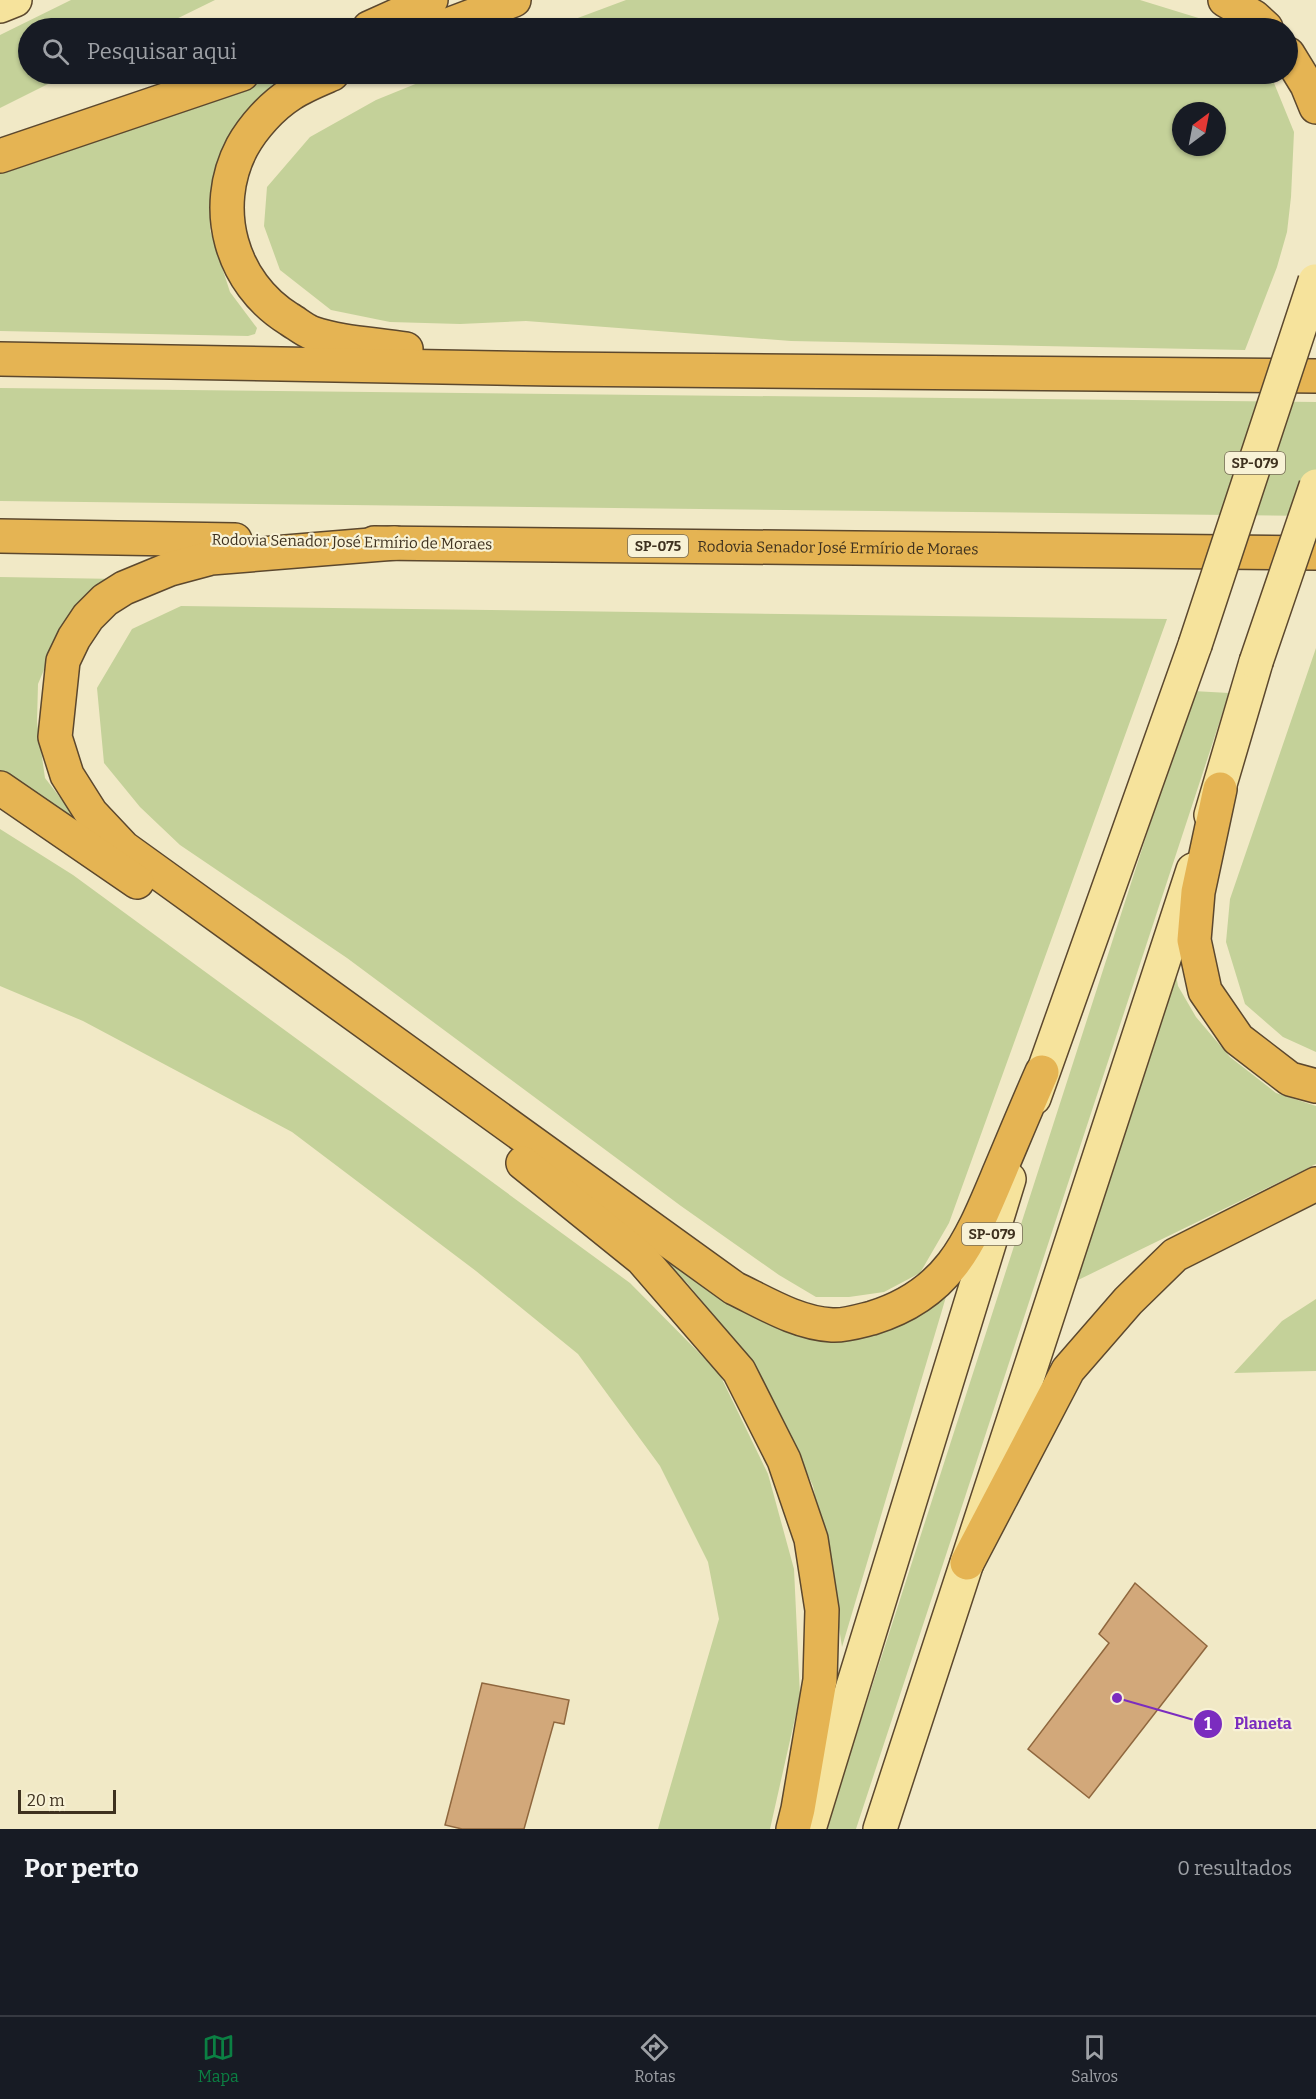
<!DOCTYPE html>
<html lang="pt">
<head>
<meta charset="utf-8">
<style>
	:root { --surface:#171b24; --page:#20242c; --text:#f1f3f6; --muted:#9ea1a6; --line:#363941; --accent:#0b8043 }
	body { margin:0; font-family:Bitter,serif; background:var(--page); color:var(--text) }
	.compass { position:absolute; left:1172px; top:102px; width:54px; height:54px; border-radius:50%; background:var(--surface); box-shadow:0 2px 4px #0004; rotate:32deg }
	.scale { position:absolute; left:18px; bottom:15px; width:98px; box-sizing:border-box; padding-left:6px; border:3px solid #3e311f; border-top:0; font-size:16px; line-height:21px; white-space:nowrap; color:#3e311f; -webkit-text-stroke:4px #f8f2d6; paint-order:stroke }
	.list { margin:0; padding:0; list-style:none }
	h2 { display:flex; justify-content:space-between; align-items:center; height:78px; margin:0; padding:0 24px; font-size:26px }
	h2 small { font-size:20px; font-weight:400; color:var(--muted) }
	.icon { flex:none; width:33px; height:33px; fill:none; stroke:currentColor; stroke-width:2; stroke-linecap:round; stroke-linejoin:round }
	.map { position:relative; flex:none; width:1316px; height:1829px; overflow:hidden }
	.search { position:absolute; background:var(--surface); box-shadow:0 2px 4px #0004; left:18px; right:18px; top:18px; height:66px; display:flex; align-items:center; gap:15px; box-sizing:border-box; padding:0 21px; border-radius:33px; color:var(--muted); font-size:22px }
	.sheet { height:186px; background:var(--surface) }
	nav { display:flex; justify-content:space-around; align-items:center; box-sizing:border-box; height:84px; border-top:2px solid var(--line); background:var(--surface); font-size:16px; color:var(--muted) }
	nav a { display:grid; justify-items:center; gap:3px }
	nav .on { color:var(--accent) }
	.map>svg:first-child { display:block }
	.green { fill:#c4d199; fill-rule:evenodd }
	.building { fill:#d2a87a; stroke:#8f673e; stroke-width:1.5 }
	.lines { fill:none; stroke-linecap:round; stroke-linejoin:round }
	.major-casing { stroke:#5c482e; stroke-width:36 }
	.highway-casing { stroke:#5c482e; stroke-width:36 }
	.major { stroke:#f6e39c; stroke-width:33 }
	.highway { stroke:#e5b453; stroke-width:33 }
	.major-bridge-casing { stroke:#5c482e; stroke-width:36; stroke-linecap:butt }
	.major-bridge { stroke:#f6e39c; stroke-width:33 }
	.labels { text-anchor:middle; stroke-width:4.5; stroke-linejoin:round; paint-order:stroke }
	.shield { fill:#f8f2d6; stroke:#766b56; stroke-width:1.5 }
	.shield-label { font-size:14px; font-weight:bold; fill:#3e311f }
	.street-label { font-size:15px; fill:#3e311f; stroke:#f8f2d6 }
	.leader { fill:none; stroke:#7b2cbf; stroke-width:2 }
	.callout-dot { fill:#7b2cbf; stroke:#f8f2d6; stroke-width:2 }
	.mark-label { font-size:18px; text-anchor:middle; font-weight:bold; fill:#fff }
	.callout-label { font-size:16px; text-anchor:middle; font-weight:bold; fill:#7b2cbf; stroke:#f8f2d6; stroke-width:4.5; stroke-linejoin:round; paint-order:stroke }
</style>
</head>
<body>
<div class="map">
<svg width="1316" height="1829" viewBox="0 0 1316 1829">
	<rect width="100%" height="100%" fill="#f1e9c6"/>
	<path class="green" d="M71,0H215L158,28H28V74H68L0,108V35Z
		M626,0H1140L1231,28H551Z
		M261,74H280L284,83L255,102L234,127L214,177L210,230L230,292L257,328L255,334L248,336L0,331V168Z
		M440,74H1267L1274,83L1294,132L1291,197L1287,232L1277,267L1245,350L791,341L526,321L460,324L390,322L331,310L280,270L264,226L267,187L310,137L376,100ZM1181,111H1217V147H1181Z
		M0,388L1316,402V516L0,501Z
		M0,577L119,579L58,636L38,684L37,722L45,778L90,836L0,773Z
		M181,606L1167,619L949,1223L920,1273L884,1292L849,1297H816L779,1275L681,1206L347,958L180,845L140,807L104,763L97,688L132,629Z
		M1316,648V1052L1283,1037L1245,1004L1226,942L1230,899Z
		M1193,691L1229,693L856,1829H826Z
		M0,829L73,875L630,1283L719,1373L768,1474L794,1569L800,1696L770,1829H658L719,1619L708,1562L660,1466L578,1354L476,1271L292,1132L83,1021L0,986Z
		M1172,952L1178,986L1196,1017L1230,1057L1276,1093L1316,1106V1164L1074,1282Z
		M633,1238L720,1295L836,1338L951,1280L842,1647L830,1568L813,1486L779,1413L738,1344L687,1283Z
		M1316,1299V1371L1234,1373L1282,1321Z"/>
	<path class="building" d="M1135,1583L1207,1646L1089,1798L1028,1749L1109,1643L1099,1634Z
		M482,1683L569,1700L564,1724L554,1722L524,1829H462L445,1825Z"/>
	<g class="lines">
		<g class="major-casing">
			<path id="major" d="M0,6L15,0
				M1211,815L1256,662
				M1034,1098L1195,645
				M809,1829L1009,1179
				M880,1829L1193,870"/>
		</g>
		<g class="highway-casing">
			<g id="highway">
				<path d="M1225,0L1254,17L1266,28"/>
				<path d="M369,28L431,0"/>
				<path d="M440,28L514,0"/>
				<path d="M1288,54L1307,85L1316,107"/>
				<path d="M332,74C318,80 303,86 291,94C272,106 253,127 242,147C210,208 231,283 289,319C296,323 304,330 312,333C341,343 375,344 406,349"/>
				<path d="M0,156L242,74"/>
				<path d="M0,359L554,369L1316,376"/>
				<path d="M0,536L235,540"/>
				<path id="s1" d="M374,543L1316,553"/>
				<path d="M395,543L211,558L170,569L124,588L105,600L88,617L74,638L63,661L55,737L67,775L91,813L124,848L734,1288C765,1303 797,1323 832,1325C844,1326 860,1321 872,1318C950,1294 970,1242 999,1173C1013,1140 1027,1106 1042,1072"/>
				<path d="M0,788L137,882"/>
				<path d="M1220,789L1198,892L1194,940L1205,991L1238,1039L1290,1079L1316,1086"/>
				<path d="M523,1163L642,1259L739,1371L784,1460L811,1539L822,1610L820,1680L798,1809L793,1829"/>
				<path d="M967,1563L1068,1370L1128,1301L1175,1255L1316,1184"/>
			</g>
		</g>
		<use href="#major" class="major"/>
		<use href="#highway" class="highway"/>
		<g class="major-bridge-casing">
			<path id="major-bridge" d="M1195,645L1315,281
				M1256,662L1316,486"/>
		</g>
		<use href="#major-bridge" class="major-bridge"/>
	</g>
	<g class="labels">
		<g class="shield">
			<rect x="1225" y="452" width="60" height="22" rx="4.5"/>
			<rect x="628" y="535" width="60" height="22" rx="4.5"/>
			<rect x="962" y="1223" width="60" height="22" rx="4.5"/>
		</g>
		<g class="shield-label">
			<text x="1255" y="468">SP-079</text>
			<text x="658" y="551">SP-075</text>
			<text x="992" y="1239">SP-079</text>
		</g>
		<g class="street-label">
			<text transform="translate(352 542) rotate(1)" y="5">Rodovia Senador José Ermírio de Moraes</text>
			<text dy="5" stroke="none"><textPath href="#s1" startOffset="464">Rodovia Senador José Ermírio de Moraes</textPath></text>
		</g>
	</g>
	<path class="leader" d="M1117 1698L1208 1724"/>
	<g class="callout-dot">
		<circle cx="1117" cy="1698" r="6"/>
		<circle cx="1208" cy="1724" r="15"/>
	</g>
	<g class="mark-label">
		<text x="1208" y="1730">1</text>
	</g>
	<g class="callout-label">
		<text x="1263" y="1729">Planeta</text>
	</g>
</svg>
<svg class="compass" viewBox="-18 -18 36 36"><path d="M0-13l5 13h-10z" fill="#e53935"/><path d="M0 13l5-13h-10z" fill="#9ea1a6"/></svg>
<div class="scale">20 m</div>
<div class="search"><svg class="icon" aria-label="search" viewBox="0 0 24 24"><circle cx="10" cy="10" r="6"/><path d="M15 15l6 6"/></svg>Pesquisar aqui</div>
</div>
<section class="sheet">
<h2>Por perto<small>0 resultados</small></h2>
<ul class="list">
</ul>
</section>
<nav>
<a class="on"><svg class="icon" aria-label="map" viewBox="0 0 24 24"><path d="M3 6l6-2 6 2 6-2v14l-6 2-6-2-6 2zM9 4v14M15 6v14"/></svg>Mapa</a>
<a><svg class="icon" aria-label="directions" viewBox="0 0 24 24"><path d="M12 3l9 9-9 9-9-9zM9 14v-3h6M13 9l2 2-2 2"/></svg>Rotas</a>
<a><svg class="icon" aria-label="saved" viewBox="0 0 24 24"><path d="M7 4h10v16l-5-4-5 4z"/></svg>Salvos</a>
</nav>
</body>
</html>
